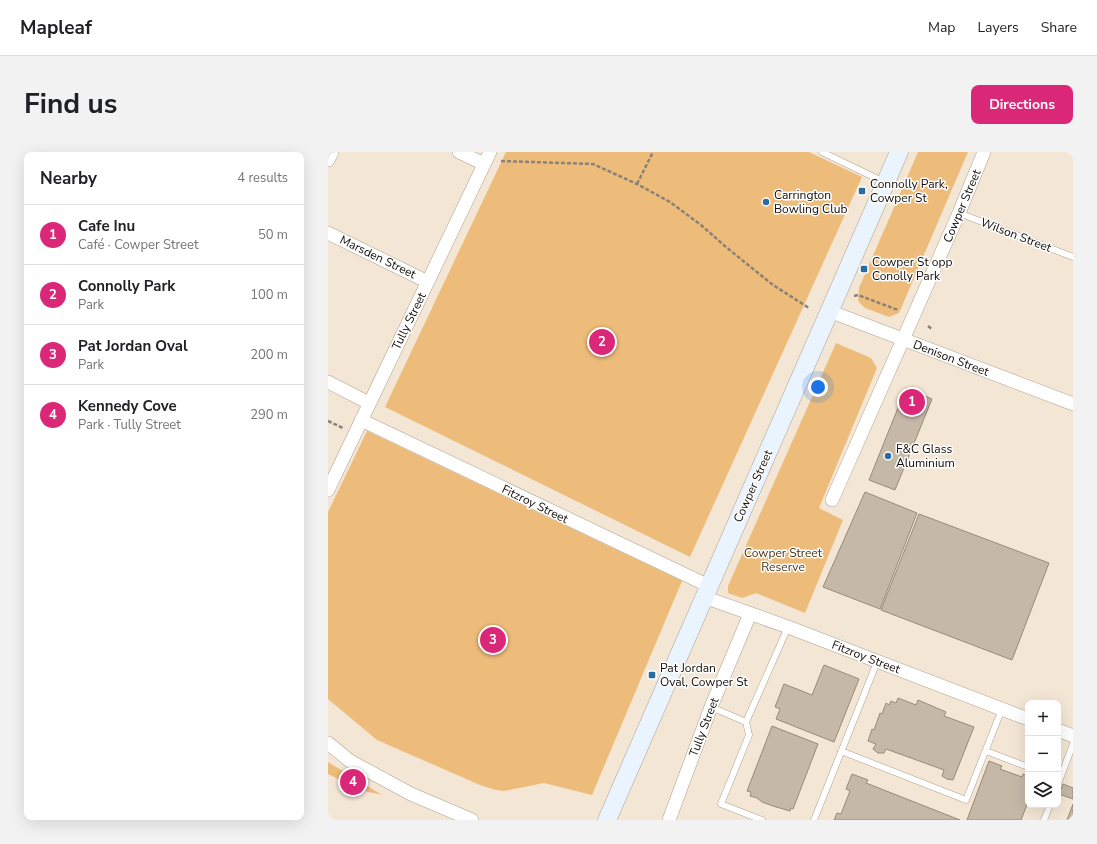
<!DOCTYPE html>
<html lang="en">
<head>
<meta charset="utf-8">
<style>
	:root { --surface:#fff; --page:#f2f2f2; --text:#202124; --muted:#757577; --line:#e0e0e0; --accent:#db2777 }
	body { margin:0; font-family:"Nunito Sans",sans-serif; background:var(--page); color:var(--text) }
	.controls { position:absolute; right:12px; bottom:12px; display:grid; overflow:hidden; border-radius:8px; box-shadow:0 4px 16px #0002 }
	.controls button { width:36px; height:36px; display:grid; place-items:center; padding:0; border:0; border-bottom:1px solid var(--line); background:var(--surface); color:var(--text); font:20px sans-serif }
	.you { position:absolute; left:490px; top:235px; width:14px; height:14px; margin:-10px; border:3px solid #fff; border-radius:50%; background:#1a73e8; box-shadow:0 0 0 6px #1a73e833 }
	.badge { display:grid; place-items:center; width:26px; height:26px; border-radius:50%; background:var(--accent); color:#fff; font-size:13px; font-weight:700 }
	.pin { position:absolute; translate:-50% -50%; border:2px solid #fff; box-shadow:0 1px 4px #0006 }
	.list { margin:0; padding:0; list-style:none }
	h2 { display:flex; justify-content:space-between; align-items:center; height:52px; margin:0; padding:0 16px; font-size:17px }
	h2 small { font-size:13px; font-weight:400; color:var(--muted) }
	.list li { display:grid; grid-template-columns:26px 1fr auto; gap:12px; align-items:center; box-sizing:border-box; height:60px; padding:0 16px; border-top:1px solid var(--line) }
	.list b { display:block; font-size:15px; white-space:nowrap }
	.list p { margin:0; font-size:13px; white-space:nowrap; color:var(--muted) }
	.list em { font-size:13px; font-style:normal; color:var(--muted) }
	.icon { flex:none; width:22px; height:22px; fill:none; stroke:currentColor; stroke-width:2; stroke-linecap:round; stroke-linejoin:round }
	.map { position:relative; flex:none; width:745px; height:668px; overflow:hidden; border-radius:8px }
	header { display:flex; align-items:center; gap:24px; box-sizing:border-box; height:56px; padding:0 20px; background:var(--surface); border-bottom:1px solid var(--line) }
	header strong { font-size:19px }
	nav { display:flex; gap:22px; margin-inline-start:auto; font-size:14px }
	.intro { display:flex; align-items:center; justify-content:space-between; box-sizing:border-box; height:96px; padding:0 24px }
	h1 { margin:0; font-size:28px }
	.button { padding:10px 18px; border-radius:8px; background:var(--accent); color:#fff; font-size:14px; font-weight:700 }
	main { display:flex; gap:24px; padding:0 24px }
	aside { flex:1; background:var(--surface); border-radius:8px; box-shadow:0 4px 16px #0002 }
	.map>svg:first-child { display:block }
	.green { fill:#edbc7a }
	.building { fill:#c6b8a7; stroke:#978a7a }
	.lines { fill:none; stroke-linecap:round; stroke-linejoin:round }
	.lane-casing { stroke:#aea190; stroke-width:7 }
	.street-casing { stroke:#aea190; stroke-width:14 }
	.secondary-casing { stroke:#aea190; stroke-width:19 }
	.path { stroke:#8b8176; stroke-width:2.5; stroke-dasharray:4 2; stroke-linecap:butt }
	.lane { stroke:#fff; stroke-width:6 }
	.street { stroke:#fff; stroke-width:13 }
	.secondary { stroke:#eaf4fe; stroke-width:18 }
	.poi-dot { fill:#296ca1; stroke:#fff; stroke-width:1.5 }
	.labels { text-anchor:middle; stroke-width:3; stroke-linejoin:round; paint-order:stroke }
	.poi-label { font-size:12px; fill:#110c07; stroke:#fff; text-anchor:start }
	.street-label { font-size:12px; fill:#110c07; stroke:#fff }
	.park-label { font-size:12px; fill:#483215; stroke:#fff }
</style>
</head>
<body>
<header>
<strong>Mapleaf</strong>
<nav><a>Map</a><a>Layers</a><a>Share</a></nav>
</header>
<div class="intro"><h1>Find us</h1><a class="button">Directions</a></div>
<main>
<aside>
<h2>Nearby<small>4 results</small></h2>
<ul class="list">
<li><span class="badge">1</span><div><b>Cafe Inu</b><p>Café · Cowper Street</p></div><em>50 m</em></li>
<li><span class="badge">2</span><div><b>Connolly Park</b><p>Park</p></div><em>100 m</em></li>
<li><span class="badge">3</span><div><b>Pat Jordan Oval</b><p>Park</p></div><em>200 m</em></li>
<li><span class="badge">4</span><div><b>Kennedy Cove</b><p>Park · Tully Street</p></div><em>290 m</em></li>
</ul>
</aside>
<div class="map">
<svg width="745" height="668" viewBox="0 0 745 668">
	<rect width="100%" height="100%" fill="#f4e6d5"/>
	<path class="green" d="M178,0H481L534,25L362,405L57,255Z
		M590,0H640L571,161L561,165L537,156L530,149L531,136Z
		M508,191L543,206L549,216L491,356L515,368L477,461L428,441L414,446L400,441V434Z
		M39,279L354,429L264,643L216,631L176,639L168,638L152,633L49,588L0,547V360Z
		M0,610L54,643L32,638L0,622Z"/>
	<path class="building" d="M578,236L604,247L567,338L541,328Z
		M537,340L589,361L552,457L495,435Z
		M591,362L721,411L684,508L553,458Z
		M496,513L531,527L506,590L448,567L452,557L447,555L456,532L484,543Z
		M570,546L588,553L590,548L618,560L616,564L646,575L625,628L619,627L614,624L616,618L558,597L556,601H550L545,597L548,592L540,589L544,577L546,578L552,561L554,562L558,551L561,553L563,549L568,551Z
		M444,574L490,592L465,657L463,656L462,659L445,654L434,650L429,646L422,644L423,640L419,639Z
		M661,609L674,614L672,617L694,625L695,622L700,624V650L693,668H639Z
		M524,622L540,628L538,631L632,668H506L509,661L513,662L522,639L518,637Z
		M735,632L745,636V647L731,642Z
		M745,652V668H739Z"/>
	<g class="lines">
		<g class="lane-casing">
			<path id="lane" d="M494,0L556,30
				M631,61L745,105
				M383,555L418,570L421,583L393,652L434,668
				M418,570L460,475
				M513,599L638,648L674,557
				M658,599L700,615
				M730,632L745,592
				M486,668L549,510
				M716,668L722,653"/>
		</g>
		<g class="street-casing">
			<path id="street" d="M131,0L156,12
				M0,8L4,0
				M0,81L100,130
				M501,159L745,252
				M0,230L41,251
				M33,268L381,434
				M0,338L162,0
				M504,348L631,61L656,0
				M376,445L460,475L700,567
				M730,578L745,584
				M0,591L22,609L83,642L144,668
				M341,668L383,555L422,462"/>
		</g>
		<g class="secondary-casing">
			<path id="secondary" d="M279,668L571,0"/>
		</g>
		<path class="path" d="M173,9L265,12L309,32L342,50L373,73L398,95L445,133L481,156
			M309,32L325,0
			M526,144L530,143L570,158
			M600,174L604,177
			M0,269L15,276"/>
		<use href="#lane" class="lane"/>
		<use href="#street" class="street"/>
		<use href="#secondary" class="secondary"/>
	</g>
	<g class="poi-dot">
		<rect x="530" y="35" width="8" height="8" rx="2"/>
		<circle cx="438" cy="50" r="4"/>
		<rect x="532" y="113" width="8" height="8" rx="2"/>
		<circle cx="560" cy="304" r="4"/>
		<rect x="320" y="519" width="8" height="8" rx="2"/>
	</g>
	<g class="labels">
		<g class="poi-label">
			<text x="542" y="36">Connolly Park,<tspan x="542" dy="14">Cowper St</tspan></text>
			<text x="446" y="47">Carrington<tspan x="446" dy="14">Bowling Club</tspan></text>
			<text x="544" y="114">Cowper St opp<tspan x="544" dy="14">Conolly Park</tspan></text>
			<text x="568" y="301">F&amp;C Glass<tspan x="568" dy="14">Aluminium</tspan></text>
			<text x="332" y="520">Pat Jordan<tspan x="332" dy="14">Oval, Cowper St</tspan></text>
		</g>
		<g class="street-label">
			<text transform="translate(634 54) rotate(-67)" y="4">Cowper Street</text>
			<text transform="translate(688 83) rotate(21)" y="4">Wilson Street</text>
			<text transform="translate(50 105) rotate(26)" y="4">Marsden Street</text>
			<text transform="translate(81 169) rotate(-64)" y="4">Tully Street</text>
			<text transform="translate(623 206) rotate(21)" y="4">Denison Street</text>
			<text transform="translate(425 334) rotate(-66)" y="4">Cowper Street</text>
			<text transform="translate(207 352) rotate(26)" y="4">Fitzroy Street</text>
			<text transform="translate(538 505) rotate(21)" y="4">Fitzroy Street</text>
			<text transform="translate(376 575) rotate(-69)" y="4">Tully Street</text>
		</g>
		<g class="park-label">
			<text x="455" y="405">Cowper Street<tspan x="455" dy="14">Reserve</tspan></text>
		</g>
	</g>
</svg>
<div class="controls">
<button>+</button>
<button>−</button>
<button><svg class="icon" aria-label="layers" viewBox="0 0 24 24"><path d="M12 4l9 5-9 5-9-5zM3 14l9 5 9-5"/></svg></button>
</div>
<div class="you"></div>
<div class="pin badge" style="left:584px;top:250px">1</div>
<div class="pin badge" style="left:274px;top:190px">2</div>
<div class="pin badge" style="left:165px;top:488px">3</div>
<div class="pin badge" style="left:25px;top:630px">4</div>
</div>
</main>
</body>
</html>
